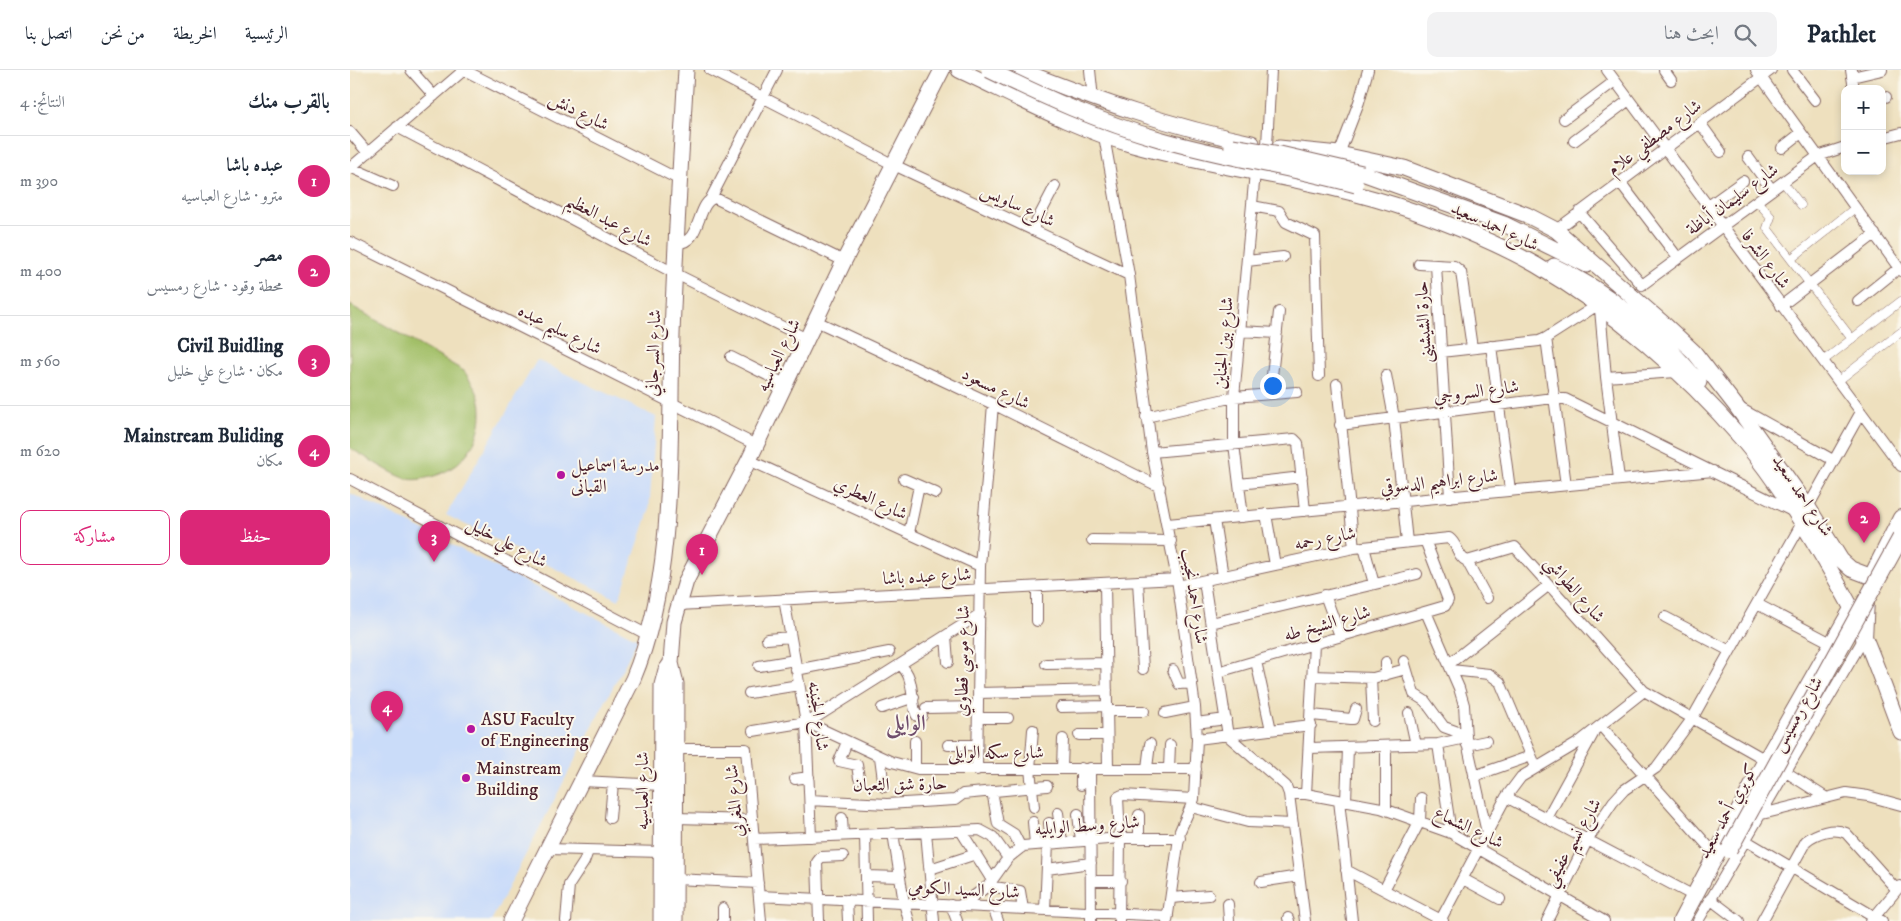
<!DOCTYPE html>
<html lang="ar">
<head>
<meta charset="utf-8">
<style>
	:root { --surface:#fff; --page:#f2f2f3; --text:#1f2937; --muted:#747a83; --line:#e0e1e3; --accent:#db2777 }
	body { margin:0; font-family:"IM FELL DW Pica",Amiri,serif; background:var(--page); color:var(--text); direction:rtl }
	.controls { position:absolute; right:15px; top:15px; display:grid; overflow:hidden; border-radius:10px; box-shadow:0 2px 8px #0003 }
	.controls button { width:45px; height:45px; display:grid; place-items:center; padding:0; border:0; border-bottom:1px solid var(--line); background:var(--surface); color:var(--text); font:25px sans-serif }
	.you { position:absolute; left:922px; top:315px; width:18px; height:18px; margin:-12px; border:4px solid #fff; border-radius:50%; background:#1a73e8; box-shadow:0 0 0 8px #1a73e833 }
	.badge { display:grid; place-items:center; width:32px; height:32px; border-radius:50%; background:var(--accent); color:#fff; font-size:16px; font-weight:700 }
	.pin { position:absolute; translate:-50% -41px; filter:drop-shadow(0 1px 2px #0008) }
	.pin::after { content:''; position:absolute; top:26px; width:18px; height:15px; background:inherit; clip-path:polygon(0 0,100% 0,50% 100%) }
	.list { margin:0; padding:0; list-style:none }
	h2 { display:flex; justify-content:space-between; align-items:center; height:65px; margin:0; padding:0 20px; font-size:21px }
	h2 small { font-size:16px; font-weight:400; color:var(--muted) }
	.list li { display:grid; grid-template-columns:32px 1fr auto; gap:15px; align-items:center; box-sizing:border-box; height:90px; padding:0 20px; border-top:1px solid var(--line) }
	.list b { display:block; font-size:19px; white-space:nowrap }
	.list p { margin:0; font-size:16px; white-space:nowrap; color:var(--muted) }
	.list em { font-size:16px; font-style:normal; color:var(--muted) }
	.actions { display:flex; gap:10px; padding:15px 20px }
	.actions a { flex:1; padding:11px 0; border:1px solid var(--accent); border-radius:10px; text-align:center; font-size:18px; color:var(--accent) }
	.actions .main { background:var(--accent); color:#fff }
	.icon { flex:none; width:28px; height:28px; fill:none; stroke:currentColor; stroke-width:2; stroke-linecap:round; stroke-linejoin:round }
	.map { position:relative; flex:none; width:1551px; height:851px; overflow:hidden; direction:ltr }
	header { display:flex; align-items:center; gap:30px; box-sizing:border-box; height:70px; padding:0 25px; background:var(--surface); border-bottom:1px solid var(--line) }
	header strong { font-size:24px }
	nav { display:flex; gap:28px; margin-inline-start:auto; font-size:18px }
	.search { width:350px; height:45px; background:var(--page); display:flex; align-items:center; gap:12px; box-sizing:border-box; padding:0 18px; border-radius:10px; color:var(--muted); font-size:19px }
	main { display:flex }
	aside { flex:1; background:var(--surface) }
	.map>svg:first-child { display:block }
	.built { fill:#cadcf9 }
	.green { fill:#a2bf67; stroke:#766f49 }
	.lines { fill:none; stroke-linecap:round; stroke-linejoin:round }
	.pedestrian-casing { stroke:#83635e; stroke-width:9 }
	.minor-casing { stroke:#83635e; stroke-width:12 }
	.secondary-casing { stroke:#83635e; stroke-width:17 }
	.primary-casing { stroke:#83635e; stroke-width:18 }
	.pedestrian { stroke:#fff; stroke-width:8 }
	.minor { stroke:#fff; stroke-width:10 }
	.secondary { stroke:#fff; stroke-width:15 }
	.primary { stroke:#fff; stroke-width:16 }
	.secondary-bridge-casing { stroke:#83635e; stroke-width:17; stroke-linecap:butt }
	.primary-bridge-casing { stroke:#83635e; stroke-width:18; stroke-linecap:butt }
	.secondary-bridge { stroke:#fff; stroke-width:15 }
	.primary-bridge { stroke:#fff; stroke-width:16 }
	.poi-dot { fill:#b5179e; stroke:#fbf7ec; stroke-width:2 }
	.labels { text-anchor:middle; stroke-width:4; stroke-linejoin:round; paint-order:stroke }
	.street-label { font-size:18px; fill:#4a1f2b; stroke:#fbf7ec }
	.poi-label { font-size:18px; fill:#4a1f2b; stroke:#fbf7ec; text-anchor:start }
	.district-label { font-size:22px; font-weight:bold; fill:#704d6c; stroke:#fbf7ec }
</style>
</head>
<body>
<header>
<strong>Pathlet</strong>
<div class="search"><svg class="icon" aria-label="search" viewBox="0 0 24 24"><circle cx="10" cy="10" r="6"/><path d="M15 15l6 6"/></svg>ابحث هنا</div>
<nav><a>الرئيسية</a><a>الخريطة</a><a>من نحن</a><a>اتصل بنا</a></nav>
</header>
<main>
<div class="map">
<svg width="1551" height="851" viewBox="0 0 1551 851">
	<rect width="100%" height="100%" fill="#fbf7ec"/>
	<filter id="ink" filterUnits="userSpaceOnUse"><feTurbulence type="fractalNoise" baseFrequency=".02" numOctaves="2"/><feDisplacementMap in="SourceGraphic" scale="10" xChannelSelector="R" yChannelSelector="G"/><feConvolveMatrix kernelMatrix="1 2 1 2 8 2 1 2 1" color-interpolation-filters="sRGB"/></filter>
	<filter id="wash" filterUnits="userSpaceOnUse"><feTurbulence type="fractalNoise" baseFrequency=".0096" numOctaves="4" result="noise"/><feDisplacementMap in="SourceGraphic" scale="20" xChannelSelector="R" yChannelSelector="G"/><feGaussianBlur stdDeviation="1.12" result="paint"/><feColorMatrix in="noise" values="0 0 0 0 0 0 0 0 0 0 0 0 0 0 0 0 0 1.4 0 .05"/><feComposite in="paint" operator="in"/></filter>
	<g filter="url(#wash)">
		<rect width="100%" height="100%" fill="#eee0be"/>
		<path class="built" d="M187,290L306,347L299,441L269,530L96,445Z
			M0,423L288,569L141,851H0Z"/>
		<path class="green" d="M0,235L114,301C120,310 127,319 130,331C136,364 116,397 84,406C77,408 66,411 58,409C42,405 16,387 0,378Z"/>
	</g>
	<g filter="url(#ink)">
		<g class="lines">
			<g class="pedestrian-casing">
				<path id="pedestrian" d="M1433,112L1451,135
					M1407,131L1421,147L1417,158L1502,269
					M1441,189L1505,138
					M1473,291L1551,231
					M1488,311L1551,262"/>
			</g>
			<g class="minor-casing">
				<path id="minor" d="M61,0L84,26
					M114,0L330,110
					M360,0L544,95L779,205
					M740,0L743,29
					M1257,0L1551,396
					M1314,0L1321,10
					M1406,0L1551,201
					M1442,0L1465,30
					M1501,0L1504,19
					M1502,7L1532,0
					M1532,27H1536
					M1214,49L1265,11
					M1350,53L1371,82
					M47,57L324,203L457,269
					M0,62L18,83
					M754,66L779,205L802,382L827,509L845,637L847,669L844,729L830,761L817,851
					M1532,68L1551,63
					M1224,71L1279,30
					M917,75L921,0
					M1432,78L1451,63
					M989,84L1009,32L1018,0
					M1398,87L1422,120
					M0,97L43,116
					M0,98L114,0
					M1270,112L1328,188
					M361,128L427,0
					M902,136L929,141L936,152L965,166L969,306
					M1357,137L1393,111
					M1229,142L1292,215L1468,86L1495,77
					M682,160L705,116
					M1206,160L1421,0
					M0,172L406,375
					M326,173C352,175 346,131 365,128L494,191
					M897,191L933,187
					M1069,194L1104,196L1111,202L1122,278
					M1086,195L1100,427
					M1508,231L1549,198
					M1431,236L1525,164
					M1250,239L1256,307L1269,409
					M466,251L643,334L810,417
					M890,261L927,263
					M1196,268L1216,415
					M1141,276L1160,420
					M1091,282L1189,271L1196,268L1246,236
					M381,287L435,314
					M1036,305L1044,348L1057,472
					M1256,307L1326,302
					M987,314L1004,478
					M920,324L929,242
					M1388,337L1483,390
					M796,347L884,327L947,322
					M990,355L1195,329H1215L1444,442
					M802,382L944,369L948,373L955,441
					M399,390L630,496
					M0,409L298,565
					M554,409L586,423
					M889,414L952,407
					M1458,437L1511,342
					M916,444L925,495
					M893,447L884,374V327L905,102
					M864,450L873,506
					M818,454L1363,401
					M559,463L569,416
					M742,470L821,471
					M1014,477L1024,514
					M1117,491L1165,477L1294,621L1416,690
					M1117,491L1137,528
					M788,511L793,599
					M854,511L878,666L936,716L939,724L955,851
					M755,513L758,697
					M828,516L1004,478L1099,468C1108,474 1107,487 1117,491
					M687,517V551
					M975,525L990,566
					M434,529L456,652L461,767
					M1407,534L1483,574
					M328,535L827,509
					M1076,542L1109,618L1114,635L1116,668L1137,763
					M1315,547L1380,581
					M861,553L1067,504
					M596,566L598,592
					M417,569L440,567
					M906,591L921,660
					M1054,591L1064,624L1075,631L1094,657L1116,665
					M1036,592V605
					M696,594L756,593
					M1099,594L1199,515
					M550,595C566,606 560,636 567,646H572
					M409,596L445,590
					M446,600L539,582
					M823,600L829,614L842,613
					M1101,600L1139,604L1150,612L1186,697
					M868,602L1095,536L1098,530L1075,470
					M963,606L1023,608L1056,599
					M1021,608L1023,651
					M399,623L449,615
					M628,623L757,620
					M711,637L757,636
					M532,638L564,627
					M576,638L628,637
					M757,641H794
					M815,643L845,637
					M1059,643L1066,675
					M962,645L1001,649H1003L1006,639
					M628,648H658
					M457,653L630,544
					M846,653L876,649
					M1251,656L1366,785
					M683,660L680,699L684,737
					M403,661L456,652L542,692L568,699H846
					M729,665H757
					M847,669L961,655
					M497,672L489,691L507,695L509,708
					M1088,674L1101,763
					M598,675H627
					M1117,675L1136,671
					M960,678L1088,674L1116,668
					M326,679H396L411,851
					M530,687L534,717
					M565,698V671
					M712,698L713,669
					M731,698V715
					M740,698L741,851
					M797,698L800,674
					M819,698L820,675
					M627,700L630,496L643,334
					M1436,702L1475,727
					M1124,706L1181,686
					M445,709L459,707
					M232,711L311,715
					M642,721L648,754L664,764L671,778
					M939,724H956L1031,738L1101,763L1254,851
					M956,724L964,574
					M1156,727L1344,826
					M460,730L537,734L605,730L613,724L697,716
					M989,730L1002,851
					M996,731L998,678
					M841,737L898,752L943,754
					M1036,739V677
					M708,743L712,772
					M728,744L731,771
					M1412,744L1496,723L1518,726L1551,735
					M260,748L263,713
					M326,748L402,750
					M492,748L493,765
					M1197,748L1243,664
					M683,752L685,774
					M699,753L701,773
					M611,761L642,810
					M576,762L584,851
					M543,763L554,833L559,851
					M515,765L517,851
					M789,768V745
					M404,769L630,760L643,767L658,788
					M1395,770L1532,851
					M198,779L311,782
					M580,799L626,784
					M697,799L741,793
					M996,800L1093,851
					M516,806L550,807
					M325,809L408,813
					M1113,809L1150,829
					M741,811H771
					M911,812L949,806
					M638,816L670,821L673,839
					M1034,820L1070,751L1071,728
					M409,826L818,846
					M821,828L859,825
					M1360,829L1389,851
					M497,830L498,851
					M878,834L879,851
					M601,835L607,851
					M611,835L638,816L658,788L673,776L770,768H830
					M643,837L648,851
					M695,840L698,773
					M938,848L939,851
					M216,851L219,815L234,792L238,781
					M373,851V838
					M469,851L467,792L471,787L493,786
					M769,851L770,768L768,727L772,725L844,729
					M1090,851L1156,727L1171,707L1228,673L1294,621
					M1197,851L1238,769L1263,732L1274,720L1306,698L1342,649L1452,453
					M1348,851L1514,568
					M1412,851L1456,771C1466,763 1483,757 1496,763L1546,819
					M1521,851L1550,816"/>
			</g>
			<g class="secondary-casing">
				<path id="secondary" d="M609,0C665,26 723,58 783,75C875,101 972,109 1063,141C1105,156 1147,173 1186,195C1262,239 1334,302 1391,368C1432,416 1471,482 1501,537C1521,577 1535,621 1551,662
					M670,0C746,30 821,57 902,73
					M929,78L989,84L1054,98L1177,145L1206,160L1315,255L1344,282L1386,336L1458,437L1491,490L1501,499L1522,507
					M1012,103L1154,154L1237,195
					M1204,196C1259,221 1311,266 1349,312
					M161,851L283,609C326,507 319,374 322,265C325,176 331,88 336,0
					M311,851L312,615L316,600L321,593
					M325,851L326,614L321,593L324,552L336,511L399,390L494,191L592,0"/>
			</g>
			<g class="primary-casing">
				<path id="primary" d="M1523,504L1551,448
					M1514,568L1516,530
					M1331,851L1416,690L1502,539"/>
			</g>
			<use href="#pedestrian" class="pedestrian"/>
			<use href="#minor" class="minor"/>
			<use href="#secondary" class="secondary"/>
			<use href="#primary" class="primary"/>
			<g class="secondary-bridge-casing">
				<path id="secondary-bridge" d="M639,0C694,27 749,52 809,69C874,88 941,97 1006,115
					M882,76L930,84L1012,103"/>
			</g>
			<g class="primary-bridge-casing">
				<path id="primary-bridge" d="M1379,780L1551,467"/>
			</g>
			<use href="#secondary-bridge" class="secondary-bridge"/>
			<use href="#primary-bridge" class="primary-bridge"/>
		</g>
	</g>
	<g class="poi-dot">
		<circle cx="211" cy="405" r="5"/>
		<circle cx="121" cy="659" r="5"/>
		<circle cx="116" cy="708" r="5"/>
	</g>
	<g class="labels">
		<g class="street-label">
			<text transform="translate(229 41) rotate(27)" y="6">شارع دنش</text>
			<text transform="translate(1304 67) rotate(-37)" y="6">شارع مصطفي علام</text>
			<text transform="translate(1382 129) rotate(-36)" y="6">شارع سليمان أباظة</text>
			<text transform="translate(668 135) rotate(25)" y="6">شارع ساويس</text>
			<text transform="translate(259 150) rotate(28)" y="6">شارع عبد العظيم</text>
			<text transform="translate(1145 156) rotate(25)" y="6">شارع احمد سعيد</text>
			<text transform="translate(1416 189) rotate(53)" y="6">شارع الشرفا</text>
			<text transform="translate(1073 252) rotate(-93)" y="6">حارة الشيشينى</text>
			<text transform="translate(210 259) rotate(27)" y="6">شارع سليم عبده</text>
			<text transform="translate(873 273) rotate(-85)" y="6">شارع بين الجناين</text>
			<text transform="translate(303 283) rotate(-88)" y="6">شارع السرجاني</text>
			<text transform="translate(428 285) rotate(-64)" y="6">شارع العباسيه</text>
			<text transform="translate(646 318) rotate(26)" y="6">شارع مسعود</text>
			<text transform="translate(1126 321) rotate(-7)" y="6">شارع السروجي</text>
			<text transform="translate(1089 411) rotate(-6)" y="6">شارع ابراهيم الدسوقي</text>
			<text transform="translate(1453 425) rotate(56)" y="6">شارع احمد سعيد</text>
			<text transform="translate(521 428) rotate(25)" y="6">شارع العطري</text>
			<text transform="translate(975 468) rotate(-11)" y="6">شارع رحمه</text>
			<text transform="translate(157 472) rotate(28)" y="6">شارع علي خليل</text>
			<text transform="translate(577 506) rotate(-3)" y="6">شارع عبده باشا</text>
			<text transform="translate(1225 519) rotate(49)" y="6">شارع الطواشي</text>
			<text transform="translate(845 526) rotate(81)" y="6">شارع احمد نجيب</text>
			<text transform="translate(977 553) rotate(-16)" y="6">شارع الشيخ طه</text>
			<text transform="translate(612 591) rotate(-89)" y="6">شارع موسي قطاوي</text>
			<text transform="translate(1447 644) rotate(-60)" y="6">شارع رمسيس</text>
			<text transform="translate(469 646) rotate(83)" y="6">شارع الجنينه</text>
			<text x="646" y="688">شارع سكه الوايلى</text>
			<text transform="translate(550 714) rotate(-1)" y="6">حارة شق الثعبان</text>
			<text transform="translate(292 721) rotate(-90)" y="6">شارع العباسيه</text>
			<text transform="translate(384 731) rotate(-95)" y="6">شارع المغربي</text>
			<text transform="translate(1377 741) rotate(-61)" y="6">كوبري أحمد سعيد</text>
			<text transform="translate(737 755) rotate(-4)" y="6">شارع وسط الوايليه</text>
			<text transform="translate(1119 757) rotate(26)" y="6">شارع الشماع</text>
			<text transform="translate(1222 772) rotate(-60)" y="6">شارع نسيم عفيفي</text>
			<text transform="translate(614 819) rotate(3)" y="6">شارع السيد الكومي</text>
		</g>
		<g class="poi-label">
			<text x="221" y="401">مدرسة اسماعيل<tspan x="221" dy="21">القبانى</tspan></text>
			<text x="131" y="655">ASU Faculty<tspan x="131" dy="21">of Engineering</tspan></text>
			<text x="126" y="704">Mainstream<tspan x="126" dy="21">Building</tspan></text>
		</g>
		<g class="district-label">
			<text x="556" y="660">الوايلى</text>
		</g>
	</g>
</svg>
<div class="controls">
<button>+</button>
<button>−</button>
</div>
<div class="you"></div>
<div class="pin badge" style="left:352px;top:505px">1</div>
<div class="pin badge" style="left:1514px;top:473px">2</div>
<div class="pin badge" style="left:84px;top:492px">3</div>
<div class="pin badge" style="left:37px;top:662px">4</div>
</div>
<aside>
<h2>بالقرب منك<small>النتائج: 4</small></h2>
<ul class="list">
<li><span class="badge">1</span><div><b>عبده باشا</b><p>مترو · شارع العباسيه</p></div><em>390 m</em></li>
<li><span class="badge">2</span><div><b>مصر</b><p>محطة وقود · شارع رمسيس</p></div><em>400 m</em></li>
<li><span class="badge">3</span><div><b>Civil Buidling</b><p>مكان · شارع علي خليل</p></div><em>560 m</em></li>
<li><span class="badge">4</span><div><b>Mainstream Buliding</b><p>مكان</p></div><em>620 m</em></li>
</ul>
<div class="actions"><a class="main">حفظ</a><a>مشاركة</a></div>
</aside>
</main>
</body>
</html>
